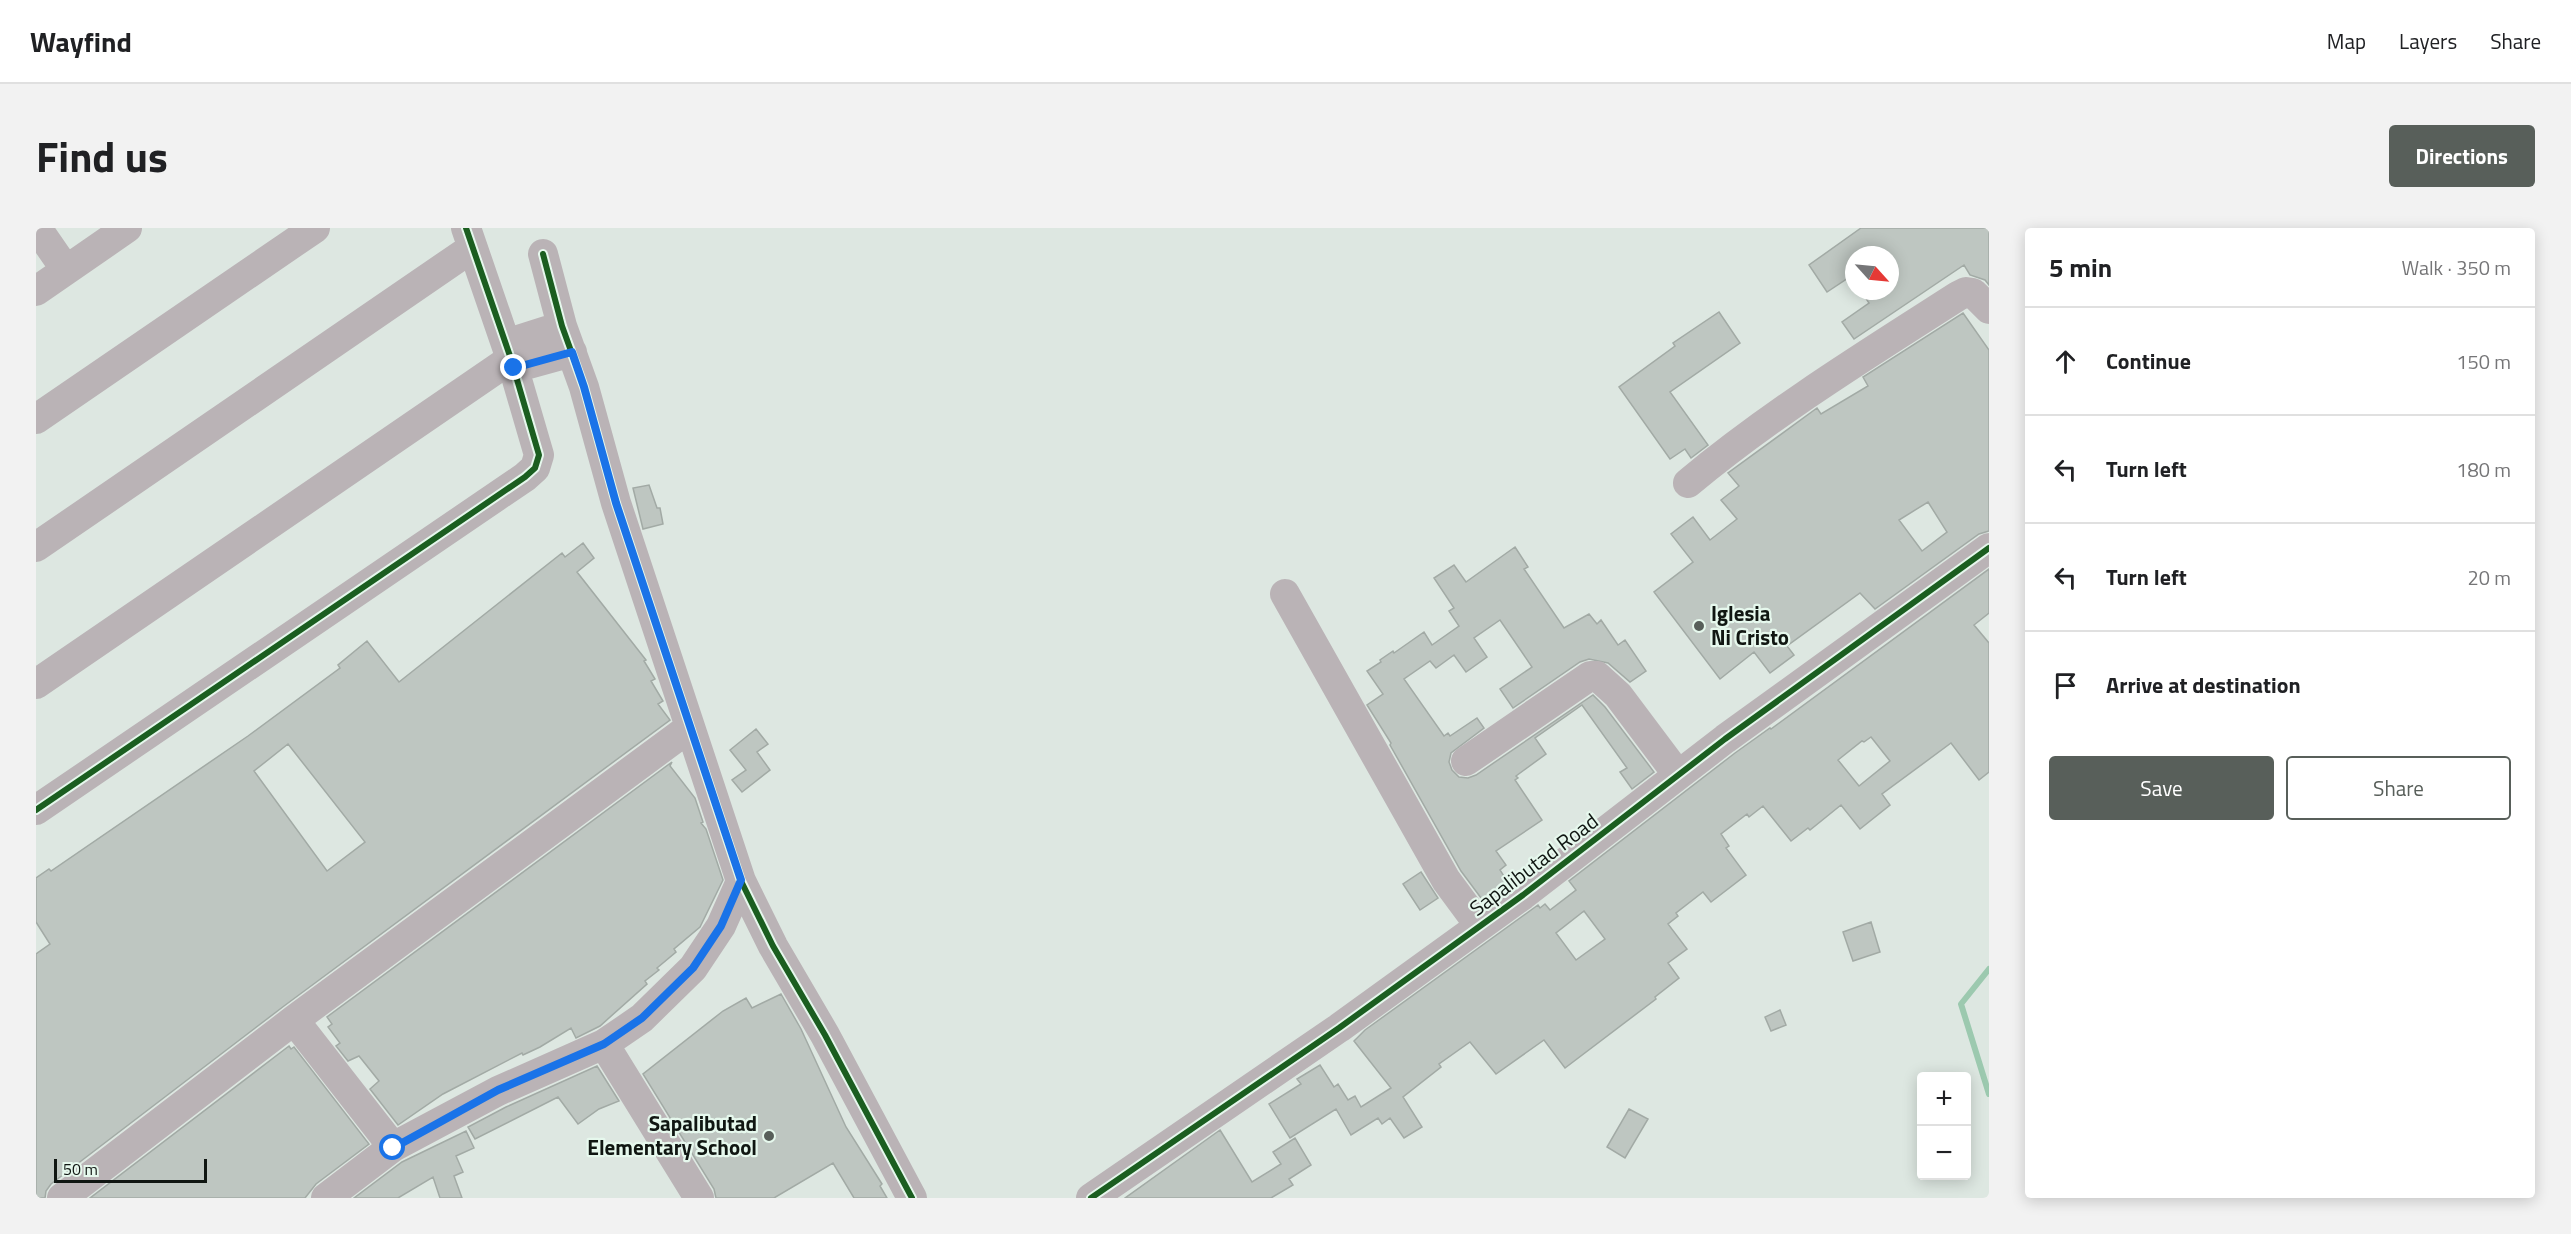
<!DOCTYPE html>
<html lang="en">
<head>
<meta charset="utf-8">
<style>
	:root { --surface:#fff; --page:#f2f2f2; --text:#202124; --muted:#757577; --line:#e0e0e0; --accent:#585f5a }
	body { margin:0; font-family:"Titillium Web",sans-serif; background:var(--page); color:var(--text) }
	.controls { position:absolute; right:18px; bottom:18px; display:grid; overflow:hidden; border-radius:6px; box-shadow:0 3px 15px #0003 }
	.controls button { width:54px; height:54px; display:grid; place-items:center; padding:0; border:0; border-bottom:2px solid var(--line); background:var(--surface); color:var(--text); font:30px sans-serif }
	.compass { position:absolute; left:1809px; top:18px; width:54px; height:54px; border-radius:50%; background:var(--surface); box-shadow:0 3px 15px #0003; rotate:117deg }
	.scale { position:absolute; left:18px; bottom:15px; width:153px; box-sizing:border-box; padding-left:6px; border:3px solid #101612; border-top:0; font-size:16px; line-height:21px; white-space:nowrap; color:#101612; -webkit-text-stroke:4px #e6f8ed; paint-order:stroke }
	.stop { position:absolute; width:18px; height:18px; margin:-14px; border:4px solid #1a73e8; border-radius:50%; background:#fff }
	.stop.end { background:#1a73e8; border-color:#fff; box-shadow:0 2px 6px #0008 }
	.list { margin:0; padding:0; list-style:none }
	h2 { display:flex; justify-content:space-between; align-items:center; height:78px; margin:0; padding:0 24px; font-size:26px }
	h2 small { font-size:20px; font-weight:400; color:var(--muted) }
	.list li { display:grid; grid-template-columns:39px 1fr auto; gap:18px; align-items:center; box-sizing:border-box; height:108px; padding:0 24px; border-top:2px solid var(--line) }
	.list b { display:block; font-size:22px; white-space:nowrap }
	.list em { font-size:20px; font-style:normal; color:var(--muted) }
	.actions { display:flex; gap:12px; padding:18px 24px }
	.actions a { flex:1; padding:14px 0; border:2px solid var(--accent); border-radius:6px; text-align:center; font-size:21px; color:var(--accent) }
	.actions .main { background:var(--accent); color:#fff }
	.icon { flex:none; width:33px; height:33px; fill:none; stroke:currentColor; stroke-width:2; stroke-linecap:round; stroke-linejoin:round }
	.map { position:relative; flex:none; width:1953px; height:970px; overflow:hidden; border-radius:6px }
	header { display:flex; align-items:center; gap:36px; box-sizing:border-box; height:84px; padding:0 30px; background:var(--surface); border-bottom:2px solid var(--line) }
	header strong { font-size:28px }
	nav { display:flex; gap:33px; margin-inline-start:auto; font-size:21px }
	.intro { display:flex; align-items:center; justify-content:space-between; box-sizing:border-box; height:144px; padding:0 36px }
	h1 { margin:0; font-size:42px }
	.button { padding:15px 27px; border-radius:6px; background:var(--accent); color:#fff; font-size:21px; font-weight:700 }
	main { display:flex; gap:36px; padding:0 36px }
	aside { flex:1; background:var(--surface); border-radius:6px; box-shadow:0 3px 15px #0003 }
	.map>svg:first-child { display:block }
	.lines { fill:none; stroke-linecap:round; stroke-linejoin:round }
	.stream { stroke:#9cc9af; stroke-width:6 }
	.building { fill:#bec6c1; stroke:#a2aaa5; stroke-width:1.5; fill-rule:evenodd }
	.minor { stroke:#bab3b6; stroke-width:30 }
	.cycleway-casing { stroke:#e6f8ed; stroke-width:10 }
	.cycleway { stroke:#1b5e20; stroke-width:6 }
	.route { stroke:#1a73e8; stroke-width:8 }
	.poi-dot { fill:#585f5a; stroke:#e6f8ed; stroke-width:2 }
	.labels { text-anchor:middle; stroke-width:4.5; stroke-linejoin:round; paint-order:stroke }
	.poi-label { font-size:21px; font-weight:bold; fill:#101612; stroke:#e6f8ed; text-anchor:start }
	.street-label { font-size:21px; fill:#101612; stroke:#e6f8ed }
</style>
</head>
<body>
<header>
<strong>Wayfind</strong>
<nav><a>Map</a><a>Layers</a><a>Share</a></nav>
</header>
<div class="intro"><h1>Find us</h1><a class="button">Directions</a></div>
<main>
<div class="map">
<svg width="1953" height="970" viewBox="0 0 1953 970">
	<rect width="100%" height="100%" fill="#dde7e1"/>
	<g class="lines">
		<path class="stream" d="M1953,741L1925,776L1953,866"/>
	</g>
	<path class="building" d="M1825,0H1953V57L1949,52L1934,47L1928,37L1818,111L1806,94L1833,75L1825,63H1854V27H1818V46L1791,64L1773,37Z
		M1683,84L1704,115L1634,164L1672,217L1655,230L1649,221L1634,231L1583,159L1639,118L1637,115Z
		M1927,85L1953,122V303L1943,306L1839,381L1824,365L1751,418L1758,427L1734,445L1718,424L1684,451L1618,364L1657,334L1635,306L1657,289L1674,312L1701,291L1685,272L1703,258L1692,245L1781,180L1785,186L1832,158L1827,149ZM1892,274L1911,304L1886,323L1863,292Z
		M613,257L621,280H624L627,296L607,301L597,260Z
		M547,315L558,330L541,344L610,432L608,433L619,451L615,453L627,473L622,476L634,492L248,778L15,956L10,963L9,970H0V726L14,716L0,694V650L13,641L15,643L212,508L304,440L302,437L331,413L363,454L526,325L529,329ZM252,516L329,614L291,643L218,543Z
		M1479,319L1492,339L1488,341L1528,400L1553,386L1561,396L1565,392L1582,417L1589,412L1610,443L1594,454L1572,435L1553,431L1544,434L1477,480L1464,461L1496,439L1464,392L1438,410L1451,429L1430,444L1418,427L1400,440L1394,433L1368,451L1408,508L1412,505L1414,508L1441,490L1448,500L1415,525L1413,534L1416,542L1423,549L1432,550L1440,547L1557,467L1569,479L1618,544L1596,561L1584,544L1591,540L1546,477L1499,510L1510,526L1480,548L1482,550L1479,552L1506,592L1460,623L1470,637L1464,642L1473,656L1448,674L1425,643L1354,517L1355,515L1331,477L1347,466L1331,443L1345,434L1344,432L1357,423L1358,425L1388,404L1396,417L1423,398L1413,383L1418,380L1398,350L1418,337L1430,354Z
		M1953,341V385L1938,397L1953,415V544L1943,552L1915,515L1846,566L1854,577L1824,601L1805,577L1774,602L1772,600L1755,613L1727,578L1713,589L1711,586L1685,606L1693,618L1690,620L1710,647L1675,674L1667,664L1640,685L1642,688L1632,696L1651,721L1632,735L1643,750L1619,769L1620,771L1529,840L1508,812L1460,846L1434,814L1403,836L1405,839L1367,869L1386,899L1368,910L1354,890L1346,896L1342,890L1315,907L1300,881L1254,910L1233,876L1265,856L1261,851L1284,837L1298,859L1302,856L1312,872L1319,868L1325,879L1355,860L1318,813L1329,802L1502,677L1504,680L1509,676L1514,682L1540,662L1533,653L1699,525L1734,500L1735,501ZM1835,509L1854,533L1823,558L1802,532L1826,513L1828,514ZM1548,683L1569,711L1540,732L1520,705Z
		M720,501L732,516L721,524L734,542L706,564L696,552L710,542L694,522Z
		M636,534L634,538L659,570L667,594L665,595L670,601L687,652L664,699L638,721L640,724L621,740L623,742L609,753L611,756L564,798L540,810L535,800L504,819L487,827L486,825L407,866L362,897L334,861L343,853L323,828L312,833L300,818L304,815L292,799L296,796L291,789Z
		M1385,644L1402,670L1384,682L1367,656Z
		M1835,694L1844,724L1817,733L1807,704Z
		M745,766L765,801L810,899L846,956L844,958L851,970H818L797,935L738,970H680L678,961L607,846L687,783L710,770L716,780Z
		M1744,782L1750,797L1735,803L1729,789Z
		M253,818L255,821L258,819L333,916L280,956L269,970H54Z
		M561,838L583,873L563,881L542,896L522,869L439,911L432,899L470,879Z
		M1593,881L1612,891L1589,930L1571,919Z
		M1184,902L1216,954L1245,936L1237,924L1259,910L1275,937L1253,951L1257,957L1235,970H1089Z
		M430,903L438,920L420,928L427,944L418,948L426,970H404L397,949L362,970H318L366,934Z"/>
	<g class="lines">
		<path class="minor" d="M1,0L30,42
			M507,26L526,98L548,159L580,275L705,653L737,718L789,807L876,970
			M0,63L91,0
			M470,116L526,98
			M478,140L536,124
			M0,191L279,0
			M1652,255C1736,185 1830,127 1922,68L1930,64L1937,65L1953,81
			M0,319L436,20
			M1249,366L1410,652L1444,698
			M0,456L475,131
			M1430,533L1554,448H1561L1582,467L1642,547
			M0,582L489,249L499,240L503,227L475,131L430,0
			M258,792L357,919
			M568,816L663,970
			M26,970L258,792L653,500
			M290,970L357,919L462,863L568,816L606,790L657,740L685,698L705,653
			M1055,970L1303,800L1487,667L1689,511L1953,320"/>
		<g class="cycleway-casing">
			<path id="cycleway" d="M507,26L526,98L548,159L580,275L705,653L737,718L789,807L876,970
				M0,582L489,249L499,240L503,227L475,131L430,0
				M1055,970L1303,800L1487,667L1689,511L1953,320"/>
		</g>
		<use href="#cycleway" class="cycleway"/>
	</g>
	<g class="lines">
		<path class="route" d="M357,920L462,862L568,816L606,790L657,740L685,698L705,652L580,275L548,159L536,124L478,140"/>
	</g>
	<g class="poi-dot">
		<circle cx="1663" cy="398" r="6"/>
		<circle cx="733" cy="908" r="6"/>
	</g>
	<g class="labels">
		<g class="poi-label">
			<text x="1675" y="393">Iglesia<tspan x="1675" dy="24">Ni Cristo</tspan></text>
			<text x="721" y="903" text-anchor="end">Sapalibutad<tspan x="721" dy="24">Elementary School</tspan></text>
		</g>
		<g class="street-label">
			<text transform="translate(1498 637) rotate(-37)" y="7">Sapalibutad Road</text>
		</g>
	</g>
</svg>
<div class="controls">
<button>+</button>
<button>−</button>
</div>
<svg class="compass" viewBox="-18 -18 36 36"><path d="M0-13l5 13h-10z" fill="#e53935"/><path d="M0 13l5-13h-10z" fill="#757577"/></svg>
<div class="scale">50 m</div>
<div class="stop" style="left:357px;top:920px"></div>
<div class="stop end" style="left:478px;top:140px"></div>
</div>
<aside>
<h2>5 min<small>Walk · 350 m</small></h2>
<ul class="list">
<li><svg class="icon" aria-label="ahead" viewBox="0 0 24 24"><path d="M12 20V5M6 11l6-6 6 6"/></svg><div><b>Continue</b></div><em>150 m</em></li>
<li><svg class="icon" aria-label="left" viewBox="0 0 24 24"><path d="M17 20v-9H6M10 6l-5 5 5 5"/></svg><div><b>Turn left</b></div><em>180 m</em></li>
<li><svg class="icon" aria-label="left" viewBox="0 0 24 24"><path d="M17 20v-9H6M10 6l-5 5 5 5"/></svg><div><b>Turn left</b></div><em>20 m</em></li>
<li><svg class="icon" aria-label="arrive" viewBox="0 0 24 24"><path d="M6 21V4h12l-3 4 3 4H6"/></svg><div><b>Arrive at destination</b></div></li>
</ul>
<div class="actions"><a class="main">Save</a><a>Share</a></div>
</aside>
</main>
</body>
</html>
